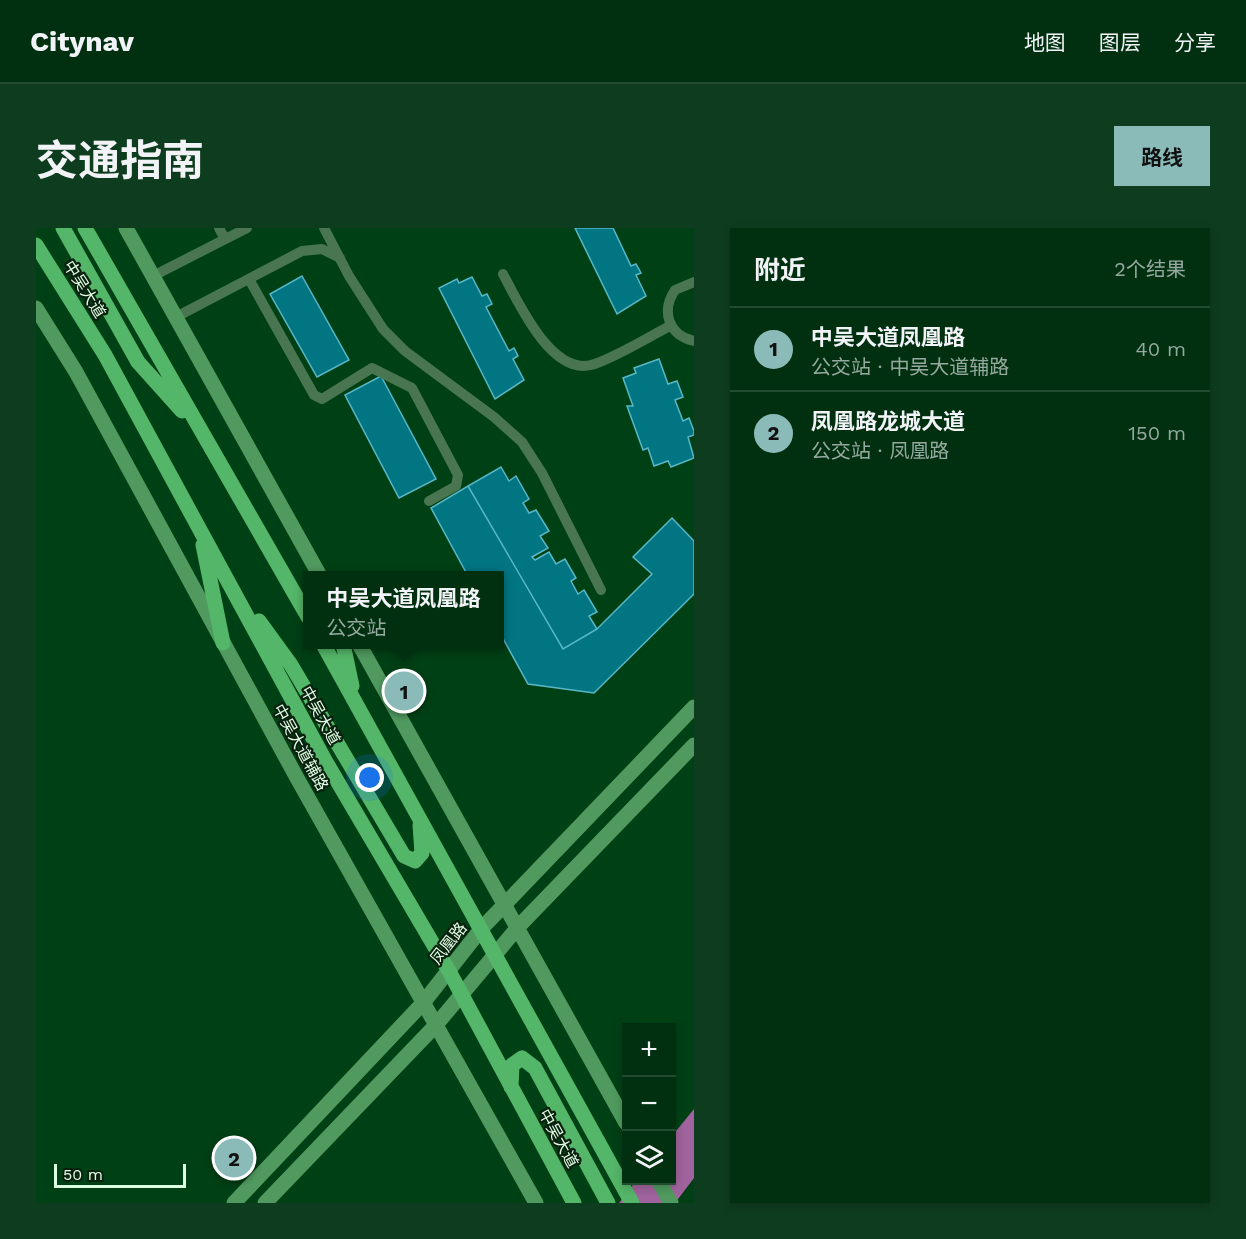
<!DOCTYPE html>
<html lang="zh">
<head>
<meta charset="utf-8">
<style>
	:root { --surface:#003010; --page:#0e3c1e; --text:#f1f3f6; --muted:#95a99f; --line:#224b30; --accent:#8bbbb9 }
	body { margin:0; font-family:"Work Sans","Noto Sans SC",sans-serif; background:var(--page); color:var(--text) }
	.controls { position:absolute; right:18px; bottom:18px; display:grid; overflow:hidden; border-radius:0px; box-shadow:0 3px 9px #0003 }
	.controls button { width:54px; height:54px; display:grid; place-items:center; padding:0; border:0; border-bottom:2px solid var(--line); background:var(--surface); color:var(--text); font:30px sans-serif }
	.scale { position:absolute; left:18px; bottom:15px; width:132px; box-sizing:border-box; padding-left:6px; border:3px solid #e0fde3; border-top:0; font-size:16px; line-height:21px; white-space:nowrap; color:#e0fde3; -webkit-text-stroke:4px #09210e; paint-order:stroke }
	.you { position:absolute; left:334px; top:550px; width:21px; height:21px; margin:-15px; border:4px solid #fff; border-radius:50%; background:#1a73e8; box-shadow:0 0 0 9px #1a73e833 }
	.badge { display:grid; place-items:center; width:39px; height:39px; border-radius:50%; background:var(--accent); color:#111; font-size:20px; font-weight:700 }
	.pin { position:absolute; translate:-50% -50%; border:3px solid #fff; box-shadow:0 2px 6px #0006 }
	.popup { position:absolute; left:267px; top:343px; width:201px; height:78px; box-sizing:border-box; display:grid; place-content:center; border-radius:0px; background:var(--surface); filter:drop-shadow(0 2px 4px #0005); font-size:20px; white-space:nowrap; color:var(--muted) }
	.popup b { font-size:22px; color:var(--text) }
	.popup::after { content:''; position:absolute; left:50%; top:100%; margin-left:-12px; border:12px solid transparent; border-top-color:var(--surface) }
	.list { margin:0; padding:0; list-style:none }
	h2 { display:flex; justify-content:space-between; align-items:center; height:78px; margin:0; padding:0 24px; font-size:26px }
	h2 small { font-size:20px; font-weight:400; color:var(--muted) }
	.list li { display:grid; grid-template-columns:39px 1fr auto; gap:18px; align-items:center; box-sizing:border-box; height:84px; padding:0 24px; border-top:2px solid var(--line) }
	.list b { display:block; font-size:22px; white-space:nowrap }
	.list p { margin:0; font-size:20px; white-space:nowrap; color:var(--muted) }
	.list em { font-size:20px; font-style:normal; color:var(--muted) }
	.icon { flex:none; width:33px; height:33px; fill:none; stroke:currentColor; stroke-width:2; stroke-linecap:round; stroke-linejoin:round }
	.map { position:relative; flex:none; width:658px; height:975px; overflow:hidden; border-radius:0px }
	header { display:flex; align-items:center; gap:36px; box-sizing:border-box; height:84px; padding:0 30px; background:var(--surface); border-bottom:2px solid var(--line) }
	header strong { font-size:28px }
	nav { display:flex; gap:33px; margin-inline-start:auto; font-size:21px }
	.intro { display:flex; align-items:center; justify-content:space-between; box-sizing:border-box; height:144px; padding:0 36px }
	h1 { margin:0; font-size:42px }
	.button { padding:15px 27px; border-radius:0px; background:var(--accent); color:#111; font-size:21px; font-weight:700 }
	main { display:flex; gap:36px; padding:0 36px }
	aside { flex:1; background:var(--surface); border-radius:0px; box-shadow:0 3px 9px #0003 }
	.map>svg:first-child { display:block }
	.water { fill:#a0639d }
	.building { fill:#027583; stroke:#58b8c7; stroke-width:1.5 }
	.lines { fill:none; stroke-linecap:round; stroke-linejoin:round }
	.lane { stroke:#497650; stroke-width:10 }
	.secondary { stroke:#509a5f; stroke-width:15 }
	.primary { stroke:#54b669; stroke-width:15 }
	.labels { text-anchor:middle; stroke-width:4.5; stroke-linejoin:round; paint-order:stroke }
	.street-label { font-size:16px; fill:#e0fde3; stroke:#09210e }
</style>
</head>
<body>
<header>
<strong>Citynav</strong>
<nav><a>地图</a><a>图层</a><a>分享</a></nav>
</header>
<div class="intro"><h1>交通指南</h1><a class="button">路线</a></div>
<main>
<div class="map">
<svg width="658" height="975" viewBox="0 0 658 975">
	<rect width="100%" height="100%" fill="#004015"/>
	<path class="water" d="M658,881V950L639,975H583L600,953L636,952V908Z"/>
	<path class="building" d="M539,0H577L595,38L600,36L605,45L600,47L610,68L581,86Z
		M266,48L313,132L281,149L234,66Z
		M436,49L446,68L451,66L456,76L450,79L473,123L478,120L482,128L477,131L488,152L459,171L403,60L421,51L423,55Z
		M623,131L632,156L641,153L647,169L639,172L647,193L653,190L658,203V207L652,209L658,230L635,239L632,233L618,238L612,220L607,222L591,178H597L587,150L600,145L598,140Z
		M345,148L400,251L363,270L309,167Z
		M465,239L473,253L480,248L493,271L487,275L493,285L500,282L513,303L504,308L512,320L496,329L499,332L513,324L520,336L529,331L540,350L535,353L542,366L548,362L561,384L553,388L561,401L527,421L432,258Z
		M432,258L527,421L561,401L616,346L597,329L636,290L658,313V366L558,465L492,456L464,405V348H432L395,280Z"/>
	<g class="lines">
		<path class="lane" d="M183,0L189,11
			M288,0L313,48L347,101L369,123L458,189L486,214L506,245L565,362
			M467,46C482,74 515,147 555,137C575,132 614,108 634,98
			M117,48L211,0
			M213,51L278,167L286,171L336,140L376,160L422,247L420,258L393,273
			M658,54L639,62C625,83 632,107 658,113
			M140,89L266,23L286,21L304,30"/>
		<path class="secondary" d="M90,0L284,348
			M0,80L40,144L261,550L500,975
			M323,416L590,895
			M622,952L635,975
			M198,975L387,775L446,700L658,479
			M229,975L400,797L483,698L658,517"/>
		<path class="primary" d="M27,0L102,134L146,183
			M49,0L272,389
			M0,17L69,127L290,534L413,743L538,975
			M167,317L187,415
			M223,393L255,437L368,628L379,633L386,625L384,597
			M287,416L596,975
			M307,416L316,458
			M475,859L476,837L486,830L499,840L572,975"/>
	</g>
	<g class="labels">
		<g class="street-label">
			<text transform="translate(49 61) rotate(58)" y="6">中吴大道</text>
			<text transform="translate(285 487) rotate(61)" y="6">中吴大道</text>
			<text transform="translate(265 519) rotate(61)" y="6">中吴大道辅路</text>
			<text transform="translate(412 715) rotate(-52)" y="6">凤凰路</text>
			<text transform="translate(523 910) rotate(61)" y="6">中吴大道</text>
		</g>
	</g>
</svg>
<div class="controls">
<button>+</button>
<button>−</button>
<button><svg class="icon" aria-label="layers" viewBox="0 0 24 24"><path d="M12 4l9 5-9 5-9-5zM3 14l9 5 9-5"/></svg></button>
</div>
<div class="scale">50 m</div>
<div class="you"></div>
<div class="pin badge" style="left:368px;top:463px">1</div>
<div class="popup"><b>中吴大道凤凰路</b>公交站</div>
<div class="pin badge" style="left:198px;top:930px">2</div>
</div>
<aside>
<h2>附近<small>2个结果</small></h2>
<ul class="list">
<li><span class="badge">1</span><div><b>中吴大道凤凰路</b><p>公交站 · 中吴大道辅路</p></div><em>40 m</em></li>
<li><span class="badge">2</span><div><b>凤凰路龙城大道</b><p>公交站 · 凤凰路</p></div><em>150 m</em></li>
</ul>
</aside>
</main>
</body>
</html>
